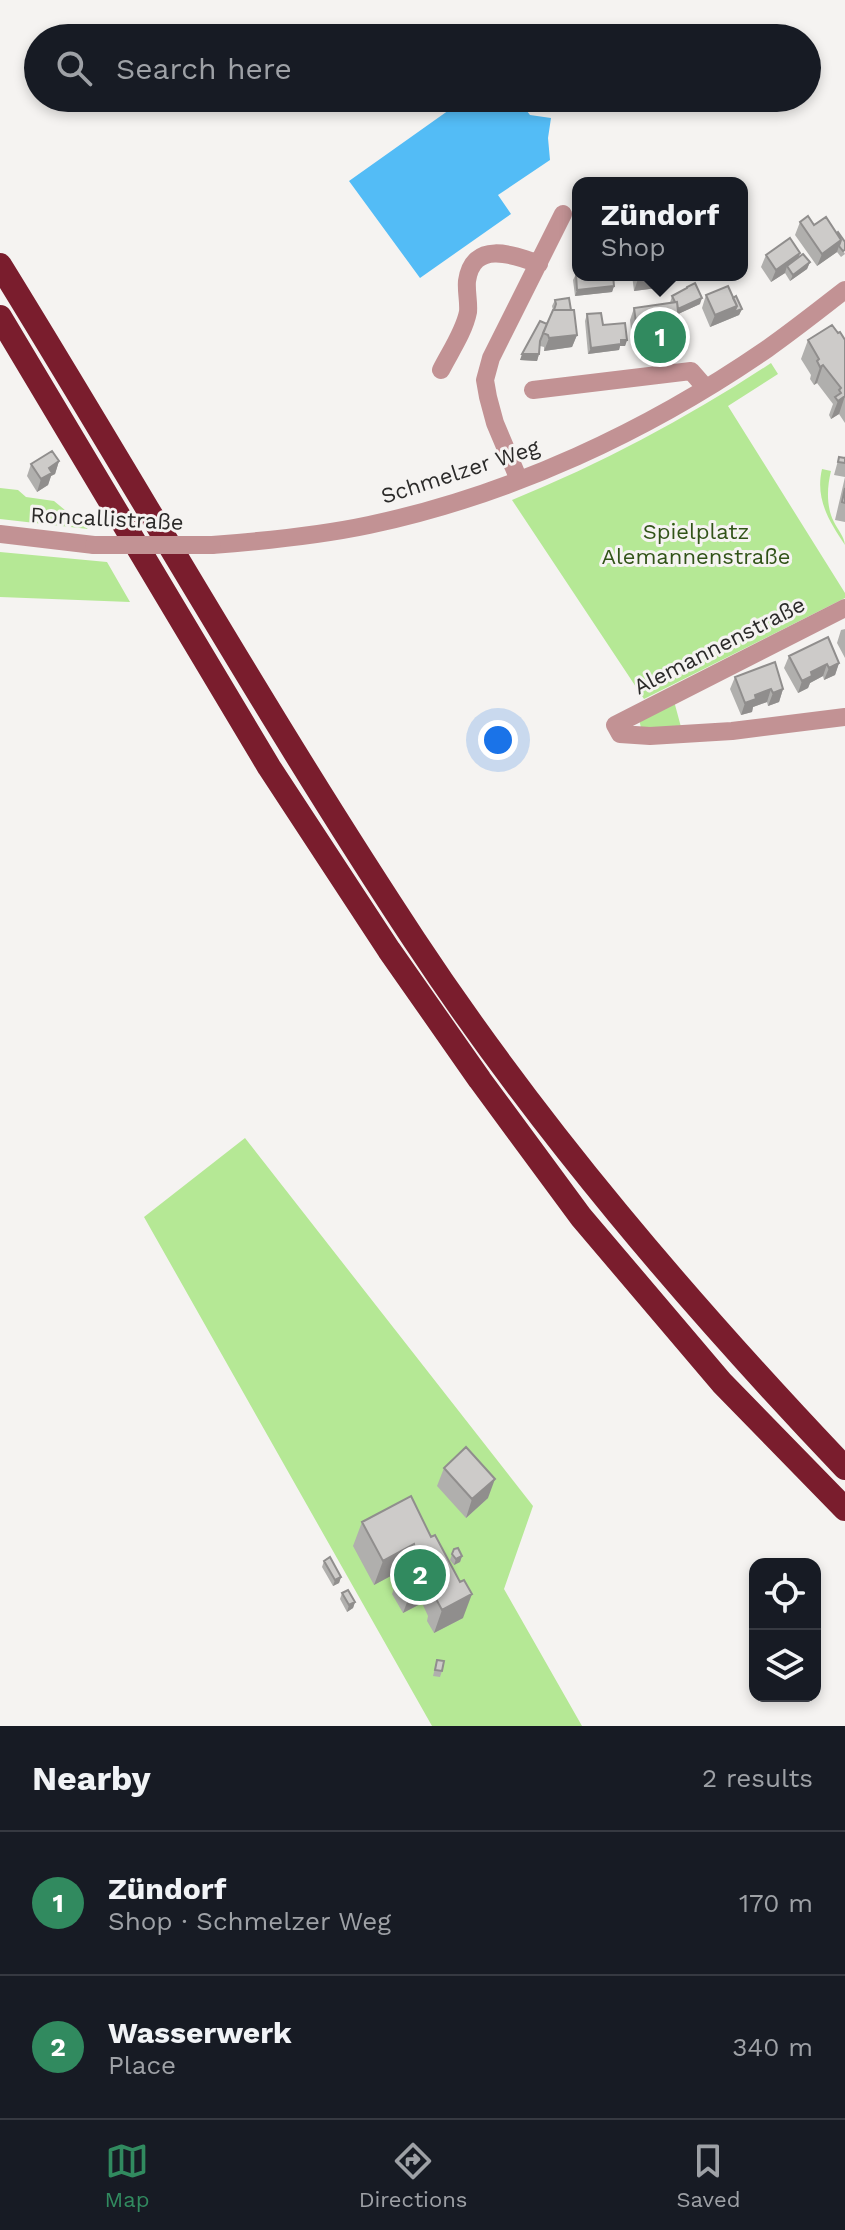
<!DOCTYPE html>
<html lang="en">
<head>
<meta charset="utf-8">
<style>
	:root { --surface:#171b24; --page:#20242c; --text:#f1f3f6; --muted:#9ea1a6; --line:#363941; --accent:#318a5f }
	body { margin:0; font-family:"Work Sans",sans-serif; background:var(--page); color:var(--text) }
	.controls { position:absolute; right:24px; bottom:24px; display:grid; overflow:hidden; border-radius:16px; box-shadow:0 4px 12px #0003 }
	.controls button { width:72px; height:72px; display:grid; place-items:center; padding:0; border:0; border-bottom:2px solid var(--line); background:var(--surface); color:var(--text); font:40px sans-serif }
	.you { position:absolute; left:498px; top:740px; width:28px; height:28px; margin:-20px; border:6px solid #fff; border-radius:50%; background:#1a73e8; box-shadow:0 0 0 12px #1a73e833 }
	.badge { display:grid; place-items:center; width:52px; height:52px; border-radius:50%; background:var(--accent); color:#fff; font-size:26px; font-weight:700 }
	.pin { position:absolute; translate:-50% -50%; border:4px solid #fff; box-shadow:0 2px 8px #0006 }
	.popup { position:absolute; left:572px; top:177px; width:176px; height:104px; box-sizing:border-box; display:grid; place-content:center; border-radius:16px; background:var(--surface); filter:drop-shadow(0 2px 6px #0005); font-size:26px; white-space:nowrap; color:var(--muted) }
	.popup b { font-size:30px; color:var(--text) }
	.popup::after { content:''; position:absolute; left:50%; top:100%; margin-left:-16px; border:16px solid transparent; border-top-color:var(--surface) }
	.list { margin:0; padding:0; list-style:none }
	h2 { display:flex; justify-content:space-between; align-items:center; height:104px; margin:0; padding:0 32px; font-size:34px }
	h2 small { font-size:26px; font-weight:400; color:var(--muted) }
	.list li { display:grid; grid-template-columns:52px 1fr auto; gap:24px; align-items:center; box-sizing:border-box; height:144px; padding:0 32px; border-top:2px solid var(--line) }
	.list b { display:block; font-size:30px; white-space:nowrap }
	.list p { margin:0; font-size:26px; white-space:nowrap; color:var(--muted) }
	.list em { font-size:26px; font-style:normal; color:var(--muted) }
	.icon { flex:none; width:44px; height:44px; fill:none; stroke:currentColor; stroke-width:2; stroke-linecap:round; stroke-linejoin:round }
	.map { position:relative; flex:none; width:845px; height:1726px; overflow:hidden }
	.search { position:absolute; background:var(--surface); box-shadow:0 4px 12px #0003; left:24px; right:24px; top:24px; height:88px; display:flex; align-items:center; gap:20px; box-sizing:border-box; padding:0 28px; border-radius:44px; color:var(--muted); font-size:30px }
	.sheet { height:392px; background:var(--surface) }
	nav { display:flex; justify-content:space-around; align-items:center; box-sizing:border-box; height:112px; border-top:2px solid var(--line); background:var(--surface); font-size:22px; color:var(--muted) }
	nav a { display:grid; justify-items:center; gap:4px }
	nav .on { color:var(--accent) }
	.map>svg:first-child { display:block }
	.green { fill:#b5e895 }
	.water { fill:#53bcf6 }
	.lines { fill:none; stroke-linecap:round; stroke-linejoin:round }
	.minor { stroke:#c29294; stroke-width:18 }
	.highway { stroke:#7a1d2d; stroke-width:24 }
	.minor-bridge { stroke:#c29294; stroke-width:18 }
	.wall { fill:#b0afad }
	.shaded-wall { fill:#908e8d }
	.building { fill:#cdcbc9; stroke:#908e8d; stroke-width:2 }
	.labels { text-anchor:middle; stroke-width:6; stroke-linejoin:round; paint-order:stroke }
	.street-label { font-size:22px; fill:#2b2a29; stroke:#f5f3f1 }
	.park-label { font-size:22px; fill:#315318; stroke:#f5f3f1 }
</style>
</head>
<body>
<div class="map">
<svg width="845" height="1726" viewBox="0 0 845 1726">
	<rect width="100%" height="100%" fill="#f5f3f1"/>
	<path class="green" d="M771,363L778,374L728,406L845,593V598L644,699L512,500C603,463 689,417 771,363Z
		M822,469L831,471C827,487 826,507 834,522C838,530 844,536 845,545C829,521 815,499 822,469Z
		M0,488L18,490L26,497L54,501L88,529L0,519Z
		M0,552L107,562L130,602L0,597Z
		M674,701L681,727L641,728L639,719Z
		M245,1138L533,1506L504,1589L582,1726H432L144,1217Z"/>
	<path class="water" d="M466,98H517L530,115L551,118L548,138L550,160L498,195L511,214L420,278L349,181Z"/>
	<g class="lines">
		<path class="minor" d="M441,370C450,352 464,332 468,312C469,302 466,291 467,281C473,239 514,255 539,264
			M533,390L691,371L705,387
			M519,480L495,423L488,397L485,380L491,358L563,214
			M0,534L94,545
			M212,545C265,541 317,536 369,525C511,495 648,431 767,349C794,330 819,310 845,290
			M845,608L615,725L620,734L650,736L732,731L845,717"/>
		<path class="highway" d="M0,265C139,490 269,720 415,941C540,1130 689,1304 845,1468
			M0,317L269,767L389,950L480,1080L581,1217L722,1383L845,1509"/>
		<path class="minor-bridge" d="M94,545H212"/>
	</g>
	<path class="wall" d="M826,217L845,254L841,257L837,252L817,266L795,235L800,222L814,225Z
		M766,255L798,257L810,262L807,269L790,281L785,273L771,282L761,267Z
		M576,274L614,286L612,292L575,296L573,280Z
		M632,275H661L657,288L634,291Z
		M687,287L700,304L678,314L680,331L676,344L633,349L630,320L634,308L670,303L672,296L686,289Z
		M706,295L733,298L742,309L739,315L710,327L702,308Z
		M555,300L571,310L577,335L572,347L544,351V347L540,346L539,354L537,361L520,360L547,324L553,310L552,306Z
		M587,314L603,325L627,340L625,346H620L619,350L588,354L585,321Z
		M838,333L845,340V423L839,414L831,419L829,415L833,404L817,383L814,385L810,379L811,375L801,359L808,340Z
		M845,456V522L835,520L845,477L834,475L839,457L844,458Z
		M59,461L55,474L51,476L48,485L37,492L27,476L31,464Z
		M845,629V658L837,643L841,630Z
		M789,656L839,663L835,675L824,680L823,676L810,683L808,688L798,693L784,668Z
		M735,677L783,689L779,702L768,706L767,702L753,707L752,712L741,715L730,689Z
		M444,1468L488,1498L466,1518L437,1486Z
		M362,1522L431,1537L463,1618L434,1633L427,1621L428,1616L422,1603L403,1613L392,1594L401,1570L374,1585L353,1546Z
		M454,1549L462,1556L460,1562L454,1565L450,1560Z
		M324,1561L341,1577L339,1583L333,1586L322,1567Z
		M342,1593L355,1602L353,1608L347,1612L340,1599Z
		M437,1660L442,1671L440,1677L433,1676Z"/>
	<path class="shaded-wall" d="M841,240L837,252L817,266L822,254Z
		M800,253L796,265L787,266L785,273L771,282L776,270Z
		M810,262L807,269L790,281L793,275Z
		M661,276L657,288L634,291L638,279Z
		M614,286L612,292L575,296L577,290Z
		M702,298L700,304L676,315L678,309Z
		M737,306L742,309L739,315L710,327L715,315Z
		M680,331L676,344L633,349L638,337Z
		M577,335L572,347L544,351L549,338Z
		M621,340H627L625,346H620L619,350L588,354L591,348Z
		M522,354H539L537,361L520,360Z
		M823,365L817,383L814,385L820,367Z
		M845,396L839,414L831,419L838,401Z
		M59,461L55,474L51,476L48,485L37,492L41,479L49,468Z
		M839,663L835,675L824,680L829,668Z
		M827,664L823,676L810,683L808,688L798,693L802,681L811,672Z
		M771,689L767,702L753,707L752,712L741,715L745,703L755,695Z
		M783,689L779,702L768,706L773,693Z
		M495,1479L488,1498L466,1518L472,1499Z
		M414,1544L405,1568L403,1565L402,1570L374,1585L383,1561Z
		M462,1556L460,1562L454,1565L456,1559Z
		M341,1577L339,1583L333,1586L335,1580Z
		M430,1579L422,1603L403,1613L412,1589Z
		M472,1594L463,1618L434,1633L442,1610Z
		M355,1602L353,1608L347,1612L349,1605Z"/>
	<path class="building" d="M808,216L814,225L826,217L841,240L822,254L800,222Z
		M838,232L845,242V250L843,251L839,246L841,240L837,233Z
		M790,238L800,253L776,270L766,255Z
		M803,254L810,262L793,275L787,266Z
		M576,274L613,275L614,286L577,290Z
		M638,275H661V276L638,279Z
		M695,283L702,298L678,309L677,302H675L672,296L687,288V287Z
		M728,286L737,306L715,315L706,295Z
		M736,296L742,309L734,312L737,306L733,298Z
		M569,298L571,310H554L556,304L555,300Z
		M677,302L680,331L638,337L634,308Z
		M553,310H574L577,335L549,338L548,335L543,333Z
		M601,313L603,325L625,323L627,340H621V344L591,348L587,314Z
		M540,321L547,324L540,341L539,354H522Z
		M832,325L838,333L840,332L845,340V396L838,401L835,397L841,393L839,390L841,388L823,365L820,367L817,361L819,359L808,340Z
		M52,451L59,461L49,468L52,473L41,479L31,464Z
		M839,457L845,458V463L838,462Z
		M845,488V503L842,502Z
		M828,637L839,663L829,668L827,664L811,672L812,676L802,681L789,656Z
		M775,662L783,689L773,693L771,689L755,695L756,699L745,703L735,677Z
		M466,1447L495,1479L472,1499L444,1468Z
		M411,1496L431,1537L435,1535L460,1582L464,1580L472,1594L442,1610L435,1597L439,1595L430,1579L412,1589L401,1570L405,1568L403,1565L416,1554L414,1544L383,1561L362,1522Z
		M458,1548L462,1556L456,1559L452,1554L454,1549Z
		M330,1557L341,1577L335,1580L324,1561Z
		M348,1590L355,1602L349,1605L342,1593Z
		M437,1660L444,1661L442,1671L435,1670Z"/>
	<g class="labels">
		<g class="street-label">
			<text transform="translate(460 471) rotate(-18)" y="8">Schmelzer Weg</text>
			<text transform="translate(107 518) rotate(3)" y="8">Roncallistraße</text>
			<text transform="translate(719 645) rotate(-27)" y="8">Alemannenstraße</text>
		</g>
		<g class="park-label">
			<text x="696" y="539">Spielplatz<tspan x="696" dy="25">Alemannenstraße</tspan></text>
		</g>
	</g>
</svg>
<div class="controls">
<button><svg class="icon" aria-label="locate" viewBox="0 0 24 24"><circle cx="12" cy="12" r="6"/><path d="M12 2v4M12 18v4M2 12h4M18 12h4"/></svg></button>
<button><svg class="icon" aria-label="layers" viewBox="0 0 24 24"><path d="M12 4l9 5-9 5-9-5zM3 14l9 5 9-5"/></svg></button>
</div>
<div class="you"></div>
<div class="pin badge" style="left:660px;top:337px">1</div>
<div class="popup"><b>Zündorf</b>Shop</div>
<div class="pin badge" style="left:420px;top:1575px">2</div>
<div class="search"><svg class="icon" aria-label="search" viewBox="0 0 24 24"><circle cx="10" cy="10" r="6"/><path d="M15 15l6 6"/></svg>Search here</div>
</div>
<section class="sheet">
<h2>Nearby<small>2 results</small></h2>
<ul class="list">
<li><span class="badge">1</span><div><b>Zündorf</b><p>Shop · Schmelzer Weg</p></div><em>170 m</em></li>
<li><span class="badge">2</span><div><b>Wasserwerk</b><p>Place</p></div><em>340 m</em></li>
</ul>
</section>
<nav>
<a class="on"><svg class="icon" aria-label="map" viewBox="0 0 24 24"><path d="M3 6l6-2 6 2 6-2v14l-6 2-6-2-6 2zM9 4v14M15 6v14"/></svg>Map</a>
<a><svg class="icon" aria-label="directions" viewBox="0 0 24 24"><path d="M12 3l9 9-9 9-9-9zM9 14v-3h6M13 9l2 2-2 2"/></svg>Directions</a>
<a><svg class="icon" aria-label="saved" viewBox="0 0 24 24"><path d="M7 4h10v16l-5-4-5 4z"/></svg>Saved</a>
</nav>
</body>
</html>
